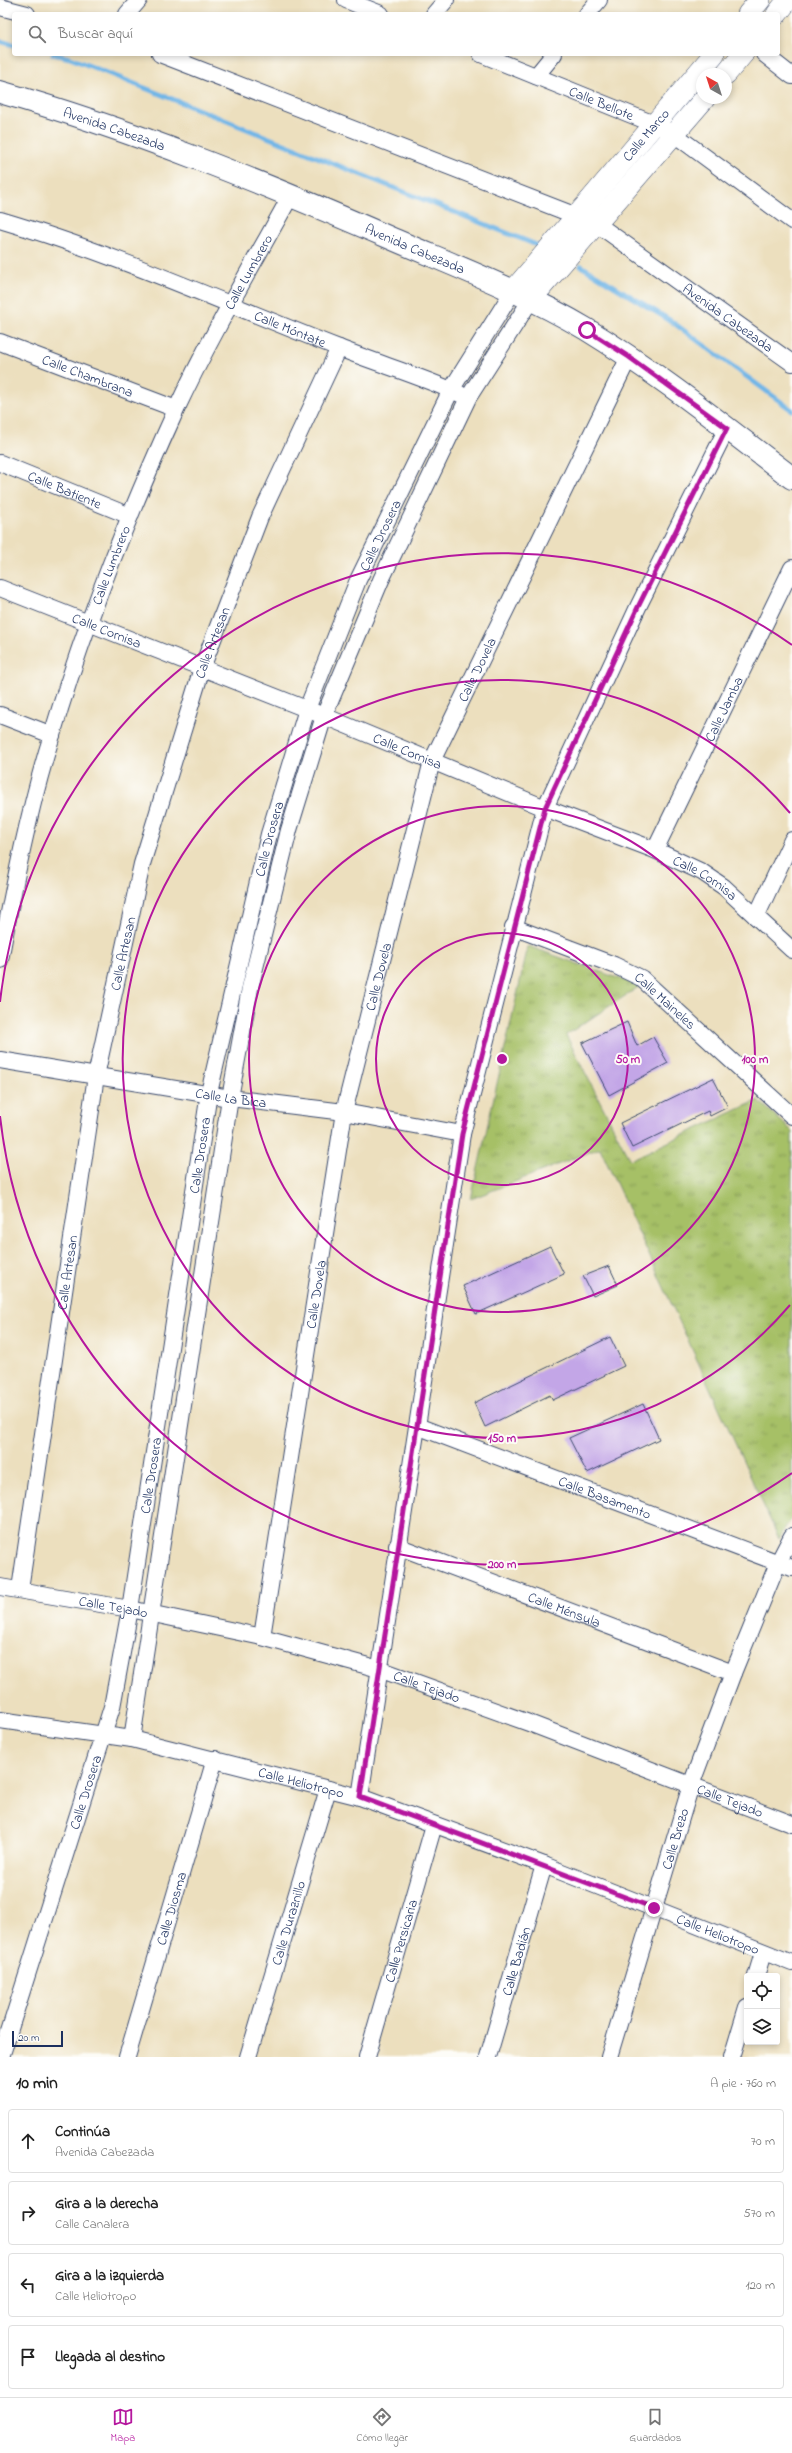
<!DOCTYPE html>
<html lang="es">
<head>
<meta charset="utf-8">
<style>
	:root { --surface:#fff; --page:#f2f2f2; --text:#222; --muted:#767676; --line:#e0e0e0; --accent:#b5179e }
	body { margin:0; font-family:"Indie Flower",sans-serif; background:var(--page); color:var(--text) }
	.controls { position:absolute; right:12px; bottom:12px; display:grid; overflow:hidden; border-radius:4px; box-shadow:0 2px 6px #0003 }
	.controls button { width:36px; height:36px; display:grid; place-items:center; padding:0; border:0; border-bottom:1px solid var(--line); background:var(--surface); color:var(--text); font:20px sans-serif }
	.compass { position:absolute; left:696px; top:68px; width:36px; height:36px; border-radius:50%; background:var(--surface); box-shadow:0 2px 6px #0003; rotate:321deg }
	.scale { position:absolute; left:12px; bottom:10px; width:51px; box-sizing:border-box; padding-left:4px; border:2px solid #1b2f5e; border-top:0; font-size:11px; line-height:14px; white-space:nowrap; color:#1b2f5e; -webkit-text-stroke:3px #fdfcf7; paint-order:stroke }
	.stop { position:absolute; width:12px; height:12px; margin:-9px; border:3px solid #b5179e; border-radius:50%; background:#fff }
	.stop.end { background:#b5179e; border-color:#fff; box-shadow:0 1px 4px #0008 }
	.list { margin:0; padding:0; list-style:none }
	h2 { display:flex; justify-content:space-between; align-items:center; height:52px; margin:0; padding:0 16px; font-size:17px }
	h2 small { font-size:13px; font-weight:400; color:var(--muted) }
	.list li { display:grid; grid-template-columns:26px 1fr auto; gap:12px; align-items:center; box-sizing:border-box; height:64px; margin:0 8px 8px; padding:0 8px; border:1px solid var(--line); border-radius:4px }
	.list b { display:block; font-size:15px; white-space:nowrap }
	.list p { margin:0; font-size:13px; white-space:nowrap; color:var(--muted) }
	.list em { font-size:13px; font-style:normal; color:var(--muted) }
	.icon { flex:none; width:22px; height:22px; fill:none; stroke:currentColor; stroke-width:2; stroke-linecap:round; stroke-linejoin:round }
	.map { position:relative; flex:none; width:792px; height:2057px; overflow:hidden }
	.search { position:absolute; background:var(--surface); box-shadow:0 2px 6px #0003; left:12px; right:12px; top:12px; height:44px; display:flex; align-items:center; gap:10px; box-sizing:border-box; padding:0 14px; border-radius:4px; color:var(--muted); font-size:15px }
	.sheet { height:340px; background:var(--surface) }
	nav { display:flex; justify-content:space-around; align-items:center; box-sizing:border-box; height:56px; border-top:1px solid var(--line); background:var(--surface); font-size:11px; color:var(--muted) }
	nav a { display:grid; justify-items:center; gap:2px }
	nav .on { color:var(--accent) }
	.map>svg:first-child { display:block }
	.park { fill:url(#park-tufts); stroke:#607862 }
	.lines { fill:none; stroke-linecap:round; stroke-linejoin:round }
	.stream { stroke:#71b6e7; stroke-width:5 }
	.building { fill:#c3a6e7 }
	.minor-casing { stroke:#3a496c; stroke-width:18 }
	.tertiary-casing { stroke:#3a496c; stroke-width:22 }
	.secondary-casing { stroke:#3a496c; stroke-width:24 }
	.minor { stroke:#fff; stroke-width:16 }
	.tertiary { stroke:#fff; stroke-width:21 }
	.secondary { stroke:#fff; stroke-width:22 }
	.route { stroke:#b5179e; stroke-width:5 }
	.ring { fill:none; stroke:#b5179e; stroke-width:2 }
	.labels { text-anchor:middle; stroke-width:4; stroke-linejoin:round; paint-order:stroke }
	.street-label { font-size:14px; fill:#1b2f5e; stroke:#fdfcf7 }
	.centre { fill:#b5179e; stroke:#fdfcf7; stroke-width:2 }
	.ring-label { font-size:12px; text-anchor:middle; font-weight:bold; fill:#b5179e; stroke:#fdfcf7; stroke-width:4; stroke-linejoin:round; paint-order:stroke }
</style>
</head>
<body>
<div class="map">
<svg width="792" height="2057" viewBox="0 0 792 2057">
	<defs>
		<pattern id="park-tufts" width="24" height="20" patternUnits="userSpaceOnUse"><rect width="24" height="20" fill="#a6c066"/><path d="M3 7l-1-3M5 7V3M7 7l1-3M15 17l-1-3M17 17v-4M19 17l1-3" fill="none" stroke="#869c57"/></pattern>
	</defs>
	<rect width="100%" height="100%" fill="#fdfcf7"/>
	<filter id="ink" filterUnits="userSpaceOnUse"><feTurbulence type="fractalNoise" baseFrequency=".025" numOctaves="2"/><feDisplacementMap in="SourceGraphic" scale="8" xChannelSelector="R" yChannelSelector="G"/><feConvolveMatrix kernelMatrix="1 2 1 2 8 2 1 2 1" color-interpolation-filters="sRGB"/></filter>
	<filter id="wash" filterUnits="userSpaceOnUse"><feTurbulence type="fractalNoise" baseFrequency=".012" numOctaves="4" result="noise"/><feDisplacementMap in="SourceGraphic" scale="16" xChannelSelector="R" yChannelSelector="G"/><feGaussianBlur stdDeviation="0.9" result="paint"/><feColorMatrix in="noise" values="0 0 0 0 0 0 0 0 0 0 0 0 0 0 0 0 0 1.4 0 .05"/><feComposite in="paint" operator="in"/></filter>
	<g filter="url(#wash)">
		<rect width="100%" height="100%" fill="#ecdfbe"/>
		<path class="park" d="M528,946L640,986L566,1035L630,1160L758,1100L792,1131V1518L779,1539L600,1148L471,1199Z"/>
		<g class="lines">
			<path class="stream" d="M0,41L14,45
				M53,54L70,58L539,246
				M581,266L671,321L792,410"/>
		</g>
		<g id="blocks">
			<path class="building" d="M627,1022L637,1046L653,1037L668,1063L609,1095L582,1043Z
				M713,1078L728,1107L710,1116L708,1111L632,1148L620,1123Z
				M550,1246L564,1274L476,1314L463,1286Z
				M609,1266L618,1285L593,1296L583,1276Z
				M610,1337L624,1366L553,1400L550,1395L485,1427L474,1403Z
				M643,1404L659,1439L587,1473L569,1438Z"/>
		</g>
	</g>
	<g filter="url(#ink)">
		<use href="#blocks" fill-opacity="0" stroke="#3a496c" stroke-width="1"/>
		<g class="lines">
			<g class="minor-casing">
				<g id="minor">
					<path d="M346,0L381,14"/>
					<path d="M0,7L27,14"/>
					<path d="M127,14L139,0"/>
					<path d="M434,14L446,0"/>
					<path d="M587,14L599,0"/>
					<path id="s1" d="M160,54L597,224L792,363"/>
					<path id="s2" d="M481,54L654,124L674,134L792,221"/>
					<path d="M764,54L792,76"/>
					<path d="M536,76L554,54"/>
					<path id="s3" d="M0,220C116,254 226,304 339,348C379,364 421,376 460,394"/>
					<path id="s4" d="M0,342L176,409"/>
					<path id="s5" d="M0,463L130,516"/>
					<path id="s6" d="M0,588L324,716L545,808L655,850L702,872L724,887L792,950"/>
					<path d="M0,715L52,735"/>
					<path id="s7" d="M655,850L792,568"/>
					<path d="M756,917L792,840"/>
					<path id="s8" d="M513,927L614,965L641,978L792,1116"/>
					<path id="s9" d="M0,960C14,885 29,808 52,735C85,624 128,515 176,410C210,337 252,266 291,195"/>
					<path id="s10" d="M0,1060L230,1098L344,1112L462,1134"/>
					<path id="s11" d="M417,1426L792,1568"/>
					<path id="s12" d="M397,1546L733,1673"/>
					<path id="s13" d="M0,1587L130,1609L262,1637L379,1669L529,1723L792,1824"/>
					<path id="s14" d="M20,1589L96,1076L142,864L202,668L260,517L339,348"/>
					<path id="s15" d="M262,1637L344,1112L432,761L629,357"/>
					<path id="s16" d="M0,1720L132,1739L360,1797L544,1865L792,1963"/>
					<path d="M132,1739L230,1098L250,988L289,830L324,716L381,580L468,398L532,298"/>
					<path d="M360,1797L462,1134L545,808L638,607L727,428"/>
					<path d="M756,1976L763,1953"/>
					<path id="s17" d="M1,2057L112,1707L130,1609L209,1093L269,834L307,709L358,580L451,390L513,291"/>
					<path id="s18" d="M127,2057L215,1759"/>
					<path id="s19" d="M248,2057L328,1789"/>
					<path id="s20" d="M367,2057L434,1825"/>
					<path id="s21" d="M488,2057L544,1865"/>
					<path id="s22" d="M609,2057L691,1785L733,1673L778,1563L792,1536"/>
					<path d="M732,2057L747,2007"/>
				</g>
			</g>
			<g class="tertiary-casing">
				<g id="tertiary">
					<path d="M748,14L760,0"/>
					<path d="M777,14L788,0"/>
					<path d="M726,74L743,54"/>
					<path id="s23" d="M513,291L714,54"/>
					<path d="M532,298L705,98"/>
				</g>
			</g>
			<g class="secondary-casing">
				<g id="secondary">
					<path id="s24" d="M0,92C133,130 261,182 388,237C455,266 524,292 586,329C658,373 725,427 792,478"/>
				</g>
			</g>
			<use href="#minor" class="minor"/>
			<use href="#tertiary" class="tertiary"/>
			<use href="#secondary" class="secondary"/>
		</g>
	</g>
	<g class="lines" filter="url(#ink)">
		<path class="route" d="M587,330L629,357L727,428L638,607L545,808L462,1134L360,1797L654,1908"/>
	</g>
	<g class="ring">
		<circle cx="502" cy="1059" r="126"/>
		<circle cx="502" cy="1059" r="253"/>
		<path d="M790 1305A379 379 0 1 1 790 813"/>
		<path d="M792 1473A505 505 0 0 1 0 1116M0 1002A505 505 0 0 1 792 645"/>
	</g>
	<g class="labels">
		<g class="street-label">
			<text dy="5" stroke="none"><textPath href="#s2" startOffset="130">Calle Bellote</textPath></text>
			<text dy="5" stroke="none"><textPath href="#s24" startOffset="120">Avenida Cabezada</textPath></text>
			<text dy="5" stroke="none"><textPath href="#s23" startOffset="205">Calle Marco</textPath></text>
			<text dy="5" stroke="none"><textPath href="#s24" startOffset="444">Avenida Cabezada</textPath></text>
			<text dy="5" stroke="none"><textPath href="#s9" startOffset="735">Calle Lumbrero</textPath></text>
			<text dy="5" stroke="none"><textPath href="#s1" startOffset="630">Avenida Cabezada</textPath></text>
			<text dy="5" stroke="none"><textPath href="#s3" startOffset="310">Calle Móntate</textPath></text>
			<text dy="5" stroke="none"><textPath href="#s4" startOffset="94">Calle Chambrana</textPath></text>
			<text dy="5" stroke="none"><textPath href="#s5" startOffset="70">Calle Batiente</textPath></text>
			<text dy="5" stroke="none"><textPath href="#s17" startOffset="1574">Calle Drosera</textPath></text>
			<text dy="5" stroke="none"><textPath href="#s9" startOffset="411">Calle Lumbrero</textPath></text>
			<text dy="5" stroke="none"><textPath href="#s6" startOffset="115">Calle Cornisa</textPath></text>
			<text dy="5" stroke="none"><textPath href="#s14" startOffset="968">Calle Artesan</textPath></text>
			<text dy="5" stroke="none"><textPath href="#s15" startOffset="995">Calle Dovela</textPath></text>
			<text dy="5" stroke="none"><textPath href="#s7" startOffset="157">Calle Jamba</textPath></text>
			<text dy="5" stroke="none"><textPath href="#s6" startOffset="439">Calle Cornisa</textPath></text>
			<text dy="5" stroke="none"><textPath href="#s17" startOffset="1250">Calle Drosera</textPath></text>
			<text dy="5" stroke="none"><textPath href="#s6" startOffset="763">Calle Cornisa</textPath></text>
			<text dy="5" stroke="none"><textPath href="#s14" startOffset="644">Calle Artesan</textPath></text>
			<text dy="5" stroke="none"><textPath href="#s15" startOffset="671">Calle Dovela</textPath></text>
			<text dy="5" stroke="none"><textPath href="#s8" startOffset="171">Calle Maineles</textPath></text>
			<text dy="5" stroke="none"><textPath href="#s10" startOffset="234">Calle La Bica</textPath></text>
			<text dy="5" stroke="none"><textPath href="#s17" startOffset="926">Calle Drosera</textPath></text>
			<text dy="5" stroke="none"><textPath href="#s14" startOffset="320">Calle Artesan</textPath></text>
			<text dy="5" stroke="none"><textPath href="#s15" startOffset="347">Calle Dovela</textPath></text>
			<text dy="5" stroke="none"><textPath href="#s17" startOffset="602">Calle Drosera</textPath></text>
			<text dy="5" stroke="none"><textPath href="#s11" startOffset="201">Calle Basamento</textPath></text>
			<text dy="5" stroke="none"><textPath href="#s13" startOffset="115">Calle Tejado</textPath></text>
			<text dy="5" stroke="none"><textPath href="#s12" startOffset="179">Calle Ménsula</textPath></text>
			<text dy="5" stroke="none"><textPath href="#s13" startOffset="439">Calle Tejado</textPath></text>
			<text dy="5" stroke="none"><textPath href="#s16" startOffset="308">Calle Heliotropo</textPath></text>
			<text dy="5" stroke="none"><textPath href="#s17" startOffset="278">Calle Drosera</textPath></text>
			<text dy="5" stroke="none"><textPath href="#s13" startOffset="763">Calle Tejado</textPath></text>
			<text dy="5" stroke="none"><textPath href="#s22" startOffset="228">Calle Brezo</textPath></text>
			<text dy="5" stroke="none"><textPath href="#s18" startOffset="155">Calle Diosma</textPath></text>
			<text dy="5" stroke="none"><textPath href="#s19" startOffset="140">Calle Duraznillo</textPath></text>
			<text dy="5" stroke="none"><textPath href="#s16" startOffset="752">Calle Heliotropo</textPath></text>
			<text dy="5" stroke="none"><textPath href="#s20" startOffset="121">Calle Persicaria</textPath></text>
			<text dy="5" stroke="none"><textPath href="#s21" startOffset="100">Calle Badián</textPath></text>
		</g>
	</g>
	<circle cx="502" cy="1059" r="6" class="centre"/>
	<g class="ring-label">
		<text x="628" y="1063">50 m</text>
		<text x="755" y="1063">100 m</text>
		<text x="502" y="1442">150 m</text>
		<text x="502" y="1568">200 m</text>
	</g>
</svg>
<div class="controls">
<button><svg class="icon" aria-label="locate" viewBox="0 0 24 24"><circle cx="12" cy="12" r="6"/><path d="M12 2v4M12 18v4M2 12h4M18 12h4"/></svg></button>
<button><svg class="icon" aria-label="layers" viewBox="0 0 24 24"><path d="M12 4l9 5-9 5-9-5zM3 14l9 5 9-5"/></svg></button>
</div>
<svg class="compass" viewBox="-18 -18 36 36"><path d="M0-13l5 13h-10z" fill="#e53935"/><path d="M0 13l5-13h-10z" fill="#767676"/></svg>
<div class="scale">20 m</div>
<div class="stop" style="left:587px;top:330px"></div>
<div class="stop end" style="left:654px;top:1908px"></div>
<div class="search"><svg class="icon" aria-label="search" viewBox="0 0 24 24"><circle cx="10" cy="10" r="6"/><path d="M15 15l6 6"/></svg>Buscar aquí</div>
</div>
<section class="sheet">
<h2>10 min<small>A pie · 760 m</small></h2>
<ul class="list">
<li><svg class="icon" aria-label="ahead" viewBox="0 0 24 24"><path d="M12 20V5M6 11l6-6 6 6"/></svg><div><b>Continúa</b><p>Avenida Cabezada</p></div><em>70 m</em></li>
<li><svg class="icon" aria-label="right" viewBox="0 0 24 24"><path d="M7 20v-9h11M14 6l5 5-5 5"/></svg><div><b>Gira a la derecha</b><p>Calle Canalera</p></div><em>570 m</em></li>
<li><svg class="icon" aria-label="left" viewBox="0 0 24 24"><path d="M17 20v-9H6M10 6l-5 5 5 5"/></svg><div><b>Gira a la izquierda</b><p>Calle Heliotropo</p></div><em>120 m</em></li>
<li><svg class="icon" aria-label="arrive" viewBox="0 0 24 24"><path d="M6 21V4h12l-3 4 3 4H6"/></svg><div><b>Llegada al destino</b></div></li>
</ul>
</section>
<nav>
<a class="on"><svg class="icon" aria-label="map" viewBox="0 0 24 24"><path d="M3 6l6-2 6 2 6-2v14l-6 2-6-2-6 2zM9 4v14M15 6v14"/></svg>Mapa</a>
<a><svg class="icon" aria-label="directions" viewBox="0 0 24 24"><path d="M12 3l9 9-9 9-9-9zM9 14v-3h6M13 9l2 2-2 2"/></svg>Cómo llegar</a>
<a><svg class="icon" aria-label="saved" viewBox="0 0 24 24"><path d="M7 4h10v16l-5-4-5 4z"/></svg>Guardados</a>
</nav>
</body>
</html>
